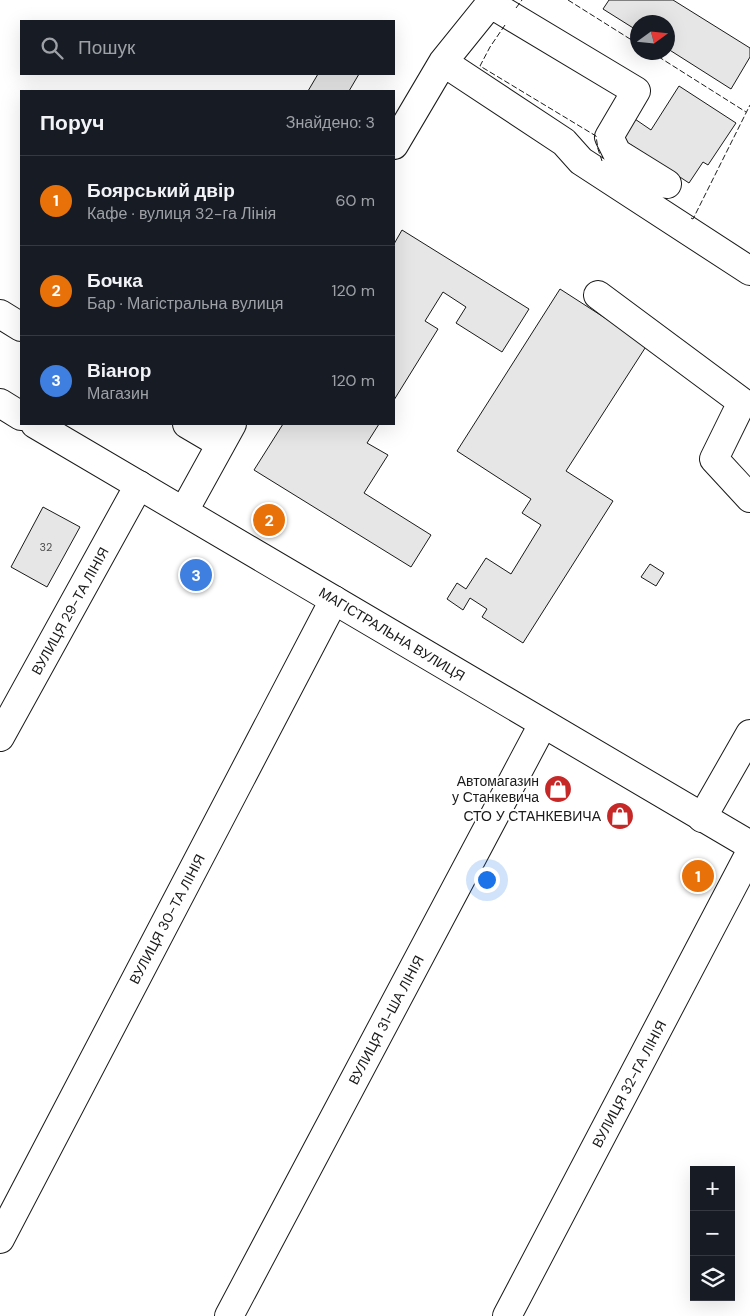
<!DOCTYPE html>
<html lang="uk">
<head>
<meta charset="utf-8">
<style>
	:root { --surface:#171b24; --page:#20242c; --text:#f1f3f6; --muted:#9ea1a6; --line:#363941; --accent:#0f766e }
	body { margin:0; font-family:"DM Sans",sans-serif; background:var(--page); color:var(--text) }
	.controls { position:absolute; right:15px; bottom:15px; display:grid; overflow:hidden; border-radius:0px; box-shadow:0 5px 20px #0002 }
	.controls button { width:45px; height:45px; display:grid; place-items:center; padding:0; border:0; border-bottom:1px solid var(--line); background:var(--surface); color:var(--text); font:25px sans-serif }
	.compass { position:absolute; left:630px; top:15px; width:45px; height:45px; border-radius:50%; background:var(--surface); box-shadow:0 5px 20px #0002; rotate:75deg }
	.you { position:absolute; left:486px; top:879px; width:18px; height:18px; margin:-12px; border:4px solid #fff; border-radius:50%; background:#1a73e8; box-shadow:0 0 0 8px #1a73e833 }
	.badge { display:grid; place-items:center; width:32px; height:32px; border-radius:50%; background:var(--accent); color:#fff; font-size:16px; font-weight:700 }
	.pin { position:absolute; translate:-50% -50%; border:2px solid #fff; box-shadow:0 1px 5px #0006 }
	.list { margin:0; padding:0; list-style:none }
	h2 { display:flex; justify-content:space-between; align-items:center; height:65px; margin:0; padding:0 20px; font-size:21px }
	h2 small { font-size:16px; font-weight:400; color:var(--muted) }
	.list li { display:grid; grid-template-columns:32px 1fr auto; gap:15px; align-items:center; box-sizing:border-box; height:90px; padding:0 20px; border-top:1px solid var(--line) }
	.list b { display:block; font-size:19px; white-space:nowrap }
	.list p { margin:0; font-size:16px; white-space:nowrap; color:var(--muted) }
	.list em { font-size:16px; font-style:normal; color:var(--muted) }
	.icon { flex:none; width:28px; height:28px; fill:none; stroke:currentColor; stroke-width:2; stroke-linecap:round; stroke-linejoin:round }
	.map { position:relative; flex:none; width:750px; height:1316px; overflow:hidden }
	.search { position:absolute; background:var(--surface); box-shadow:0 5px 20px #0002; left:20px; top:20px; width:375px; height:55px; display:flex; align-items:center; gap:12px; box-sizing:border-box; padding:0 18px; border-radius:0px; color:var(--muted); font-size:19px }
	.panel { position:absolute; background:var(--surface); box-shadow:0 5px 20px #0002; left:20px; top:90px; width:375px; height:335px; border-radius:0px }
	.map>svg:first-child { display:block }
	.building { fill:#e6e6e6; stroke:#1a1a1a }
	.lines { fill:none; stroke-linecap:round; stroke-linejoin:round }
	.minor-casing { stroke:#1a1a1a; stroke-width:30 }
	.major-casing { stroke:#1a1a1a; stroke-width:30 }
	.minor { stroke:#fff; stroke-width:28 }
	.major { stroke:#fff; stroke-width:28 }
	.fence { stroke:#1a1a1a; stroke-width:1; stroke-dasharray:6 2.5; stroke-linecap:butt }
	.labels { text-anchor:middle; stroke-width:4; stroke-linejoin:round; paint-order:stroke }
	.number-label { font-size:11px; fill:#4d4d4d }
	.street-label { font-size:14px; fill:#1a1a1a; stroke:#fff }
	.poi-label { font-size:14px; fill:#1a1a1a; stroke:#fff; text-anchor:end }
</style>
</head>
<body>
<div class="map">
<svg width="750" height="1316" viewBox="0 0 750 1316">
	<rect width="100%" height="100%" fill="#fff"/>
	<path class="building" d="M609,0H673L750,48V57L731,89L668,49V22H638V31L603,9Z
		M318,74H359L349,91H308Z
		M679,86L736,123L708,165L703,162L689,183L619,137L632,117L651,130Z
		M402,230L529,309L502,352L456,323L466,307L443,292L425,321L438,329L394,400V244Z
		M560,289L647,345L566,471L613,501L523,643L482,617L487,609L470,598L463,610L447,599L457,583L466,589L486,558L511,574L541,525L522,513L531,499L457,451Z
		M283,424H379L367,443L388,455L364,493L431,535L411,567L254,470Z
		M43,507L80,527L47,587L11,567Z
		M650,564L664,573L656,586L641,577Z"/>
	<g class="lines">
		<g class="minor-casing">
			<path id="minor" d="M491,4L636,91L609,137L617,153L667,184
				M443,62L564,142L581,161L750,271
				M394,145L443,62L493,0
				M598,295L742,402L714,459L750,498
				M0,314L21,327
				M187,424L221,444
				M184,511L232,424
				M0,737L139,485
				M702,818L750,734
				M0,1239L334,600
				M229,1316L543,724
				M507,1316L750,853"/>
		</g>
		<g class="major-casing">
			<path id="major" d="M0,403L21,416
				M35,424L750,845"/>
		</g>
		<use href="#minor" class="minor"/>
		<use href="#major" class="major"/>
		<path class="fence" d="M568,0L638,44
			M516,8L522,0
			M505,25L490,47L480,66L596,136L598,149L602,161
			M651,52L746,112
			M691,218L693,219L750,105"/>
	</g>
	<defs>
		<g id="shop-disc" transform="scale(1.4375)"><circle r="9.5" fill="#c62828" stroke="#fff"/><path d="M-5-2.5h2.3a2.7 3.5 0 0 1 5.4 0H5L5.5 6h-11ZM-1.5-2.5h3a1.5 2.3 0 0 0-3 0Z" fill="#fff"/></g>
	</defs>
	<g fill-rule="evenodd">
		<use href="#shop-disc" x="558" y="789"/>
		<use href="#shop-disc" x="620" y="816"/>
	</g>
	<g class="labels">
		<g class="number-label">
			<text x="46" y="551">32</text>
		</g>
		<g class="street-label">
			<text transform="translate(70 611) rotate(-61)" y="5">ВУЛИЦЯ 29-ТА ЛІНІЯ</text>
			<text transform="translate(392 634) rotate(31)" y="5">МАГІСТРАЛЬНА ВУЛИЦЯ</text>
			<text transform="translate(167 919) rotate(-62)" y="5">ВУЛИЦЯ 30-ТА ЛІНІЯ</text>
			<text transform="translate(386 1020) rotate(-62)" y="5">ВУЛИЦЯ 31-ША ЛІНІЯ</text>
			<text transform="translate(629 1084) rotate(-62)" y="5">ВУЛИЦЯ 32-ГА ЛІНІЯ</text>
		</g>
		<g class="poi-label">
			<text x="539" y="786">Автомагазин<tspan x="539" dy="16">у Станкевича</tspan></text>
			<text x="601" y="821">СТО У СТАНКЕВИЧА</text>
		</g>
	</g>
</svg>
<div class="controls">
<button>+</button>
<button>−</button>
<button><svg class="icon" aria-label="layers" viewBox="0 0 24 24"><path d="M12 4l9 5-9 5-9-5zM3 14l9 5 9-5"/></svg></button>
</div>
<svg class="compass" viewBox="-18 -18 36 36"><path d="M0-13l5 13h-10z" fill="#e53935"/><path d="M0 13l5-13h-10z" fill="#9ea1a6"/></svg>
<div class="you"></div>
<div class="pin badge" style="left:698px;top:876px;background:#e8710a">1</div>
<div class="pin badge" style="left:269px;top:520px;background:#e8710a">2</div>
<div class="pin badge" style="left:196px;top:575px;background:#3f7fe0">3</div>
<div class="search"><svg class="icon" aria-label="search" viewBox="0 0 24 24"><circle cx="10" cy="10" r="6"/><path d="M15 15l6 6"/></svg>Пошук</div>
<section class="panel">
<h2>Поруч<small>Знайдено: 3</small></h2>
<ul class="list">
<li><span class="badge" style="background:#e8710a">1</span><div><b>Боярський двір</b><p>Кафе · вулиця 32-га Лінія</p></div><em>60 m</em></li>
<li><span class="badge" style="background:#e8710a">2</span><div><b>Бочка</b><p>Бар · Магістральна вулиця</p></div><em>120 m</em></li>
<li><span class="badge" style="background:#3f7fe0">3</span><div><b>Віанор</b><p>Магазин</p></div><em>120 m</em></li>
</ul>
</section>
</div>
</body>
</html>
